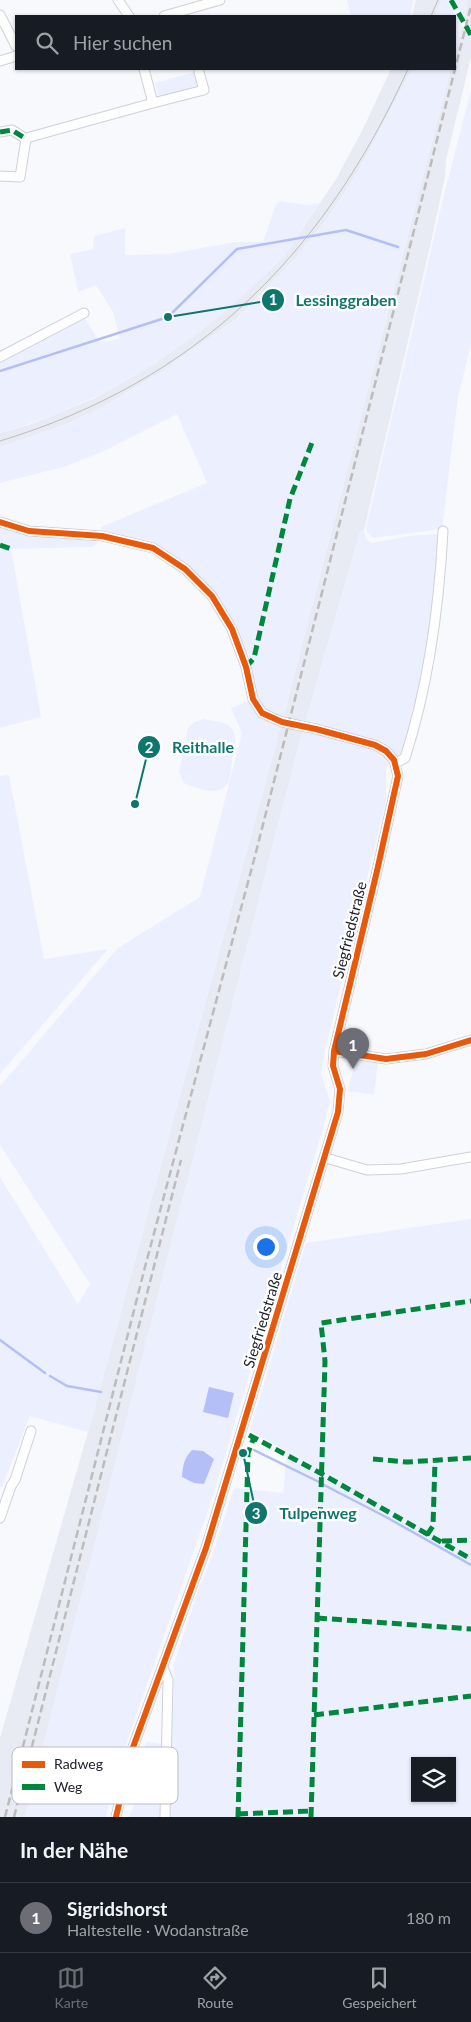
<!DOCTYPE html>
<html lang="de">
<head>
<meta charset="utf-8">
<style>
	:root { --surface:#171b24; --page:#20242c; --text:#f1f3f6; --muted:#9ea1a6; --line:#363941; --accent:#6c6d75 }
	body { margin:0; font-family:Lato,sans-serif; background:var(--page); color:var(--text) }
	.controls { position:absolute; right:15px; bottom:15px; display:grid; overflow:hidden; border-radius:0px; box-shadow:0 1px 4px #0004 }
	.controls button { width:45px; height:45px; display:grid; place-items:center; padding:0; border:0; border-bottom:1px solid var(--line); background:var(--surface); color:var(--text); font:25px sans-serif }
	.you { position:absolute; left:265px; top:1246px; width:18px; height:18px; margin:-12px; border:4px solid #fff; border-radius:50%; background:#1a73e8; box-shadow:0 0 0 8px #1a73e833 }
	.badge { display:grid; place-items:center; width:32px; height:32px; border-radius:50%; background:var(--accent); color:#fff; font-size:16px; font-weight:700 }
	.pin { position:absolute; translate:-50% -41px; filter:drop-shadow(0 1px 2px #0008) }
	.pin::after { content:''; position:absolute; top:26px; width:18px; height:15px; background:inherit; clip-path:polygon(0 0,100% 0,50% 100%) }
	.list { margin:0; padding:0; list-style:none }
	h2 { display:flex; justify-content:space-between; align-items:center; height:65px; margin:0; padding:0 20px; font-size:21px }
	h2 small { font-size:16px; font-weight:400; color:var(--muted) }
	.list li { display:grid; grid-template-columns:32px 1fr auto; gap:15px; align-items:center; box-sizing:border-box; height:70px; padding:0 20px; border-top:1px solid var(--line) }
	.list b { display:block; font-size:19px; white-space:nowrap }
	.list p { margin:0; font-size:16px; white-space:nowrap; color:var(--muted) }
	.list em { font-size:16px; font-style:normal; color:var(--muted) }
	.icon { flex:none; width:28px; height:28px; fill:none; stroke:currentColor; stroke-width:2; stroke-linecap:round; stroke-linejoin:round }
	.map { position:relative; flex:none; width:471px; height:1817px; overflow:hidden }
	.search { position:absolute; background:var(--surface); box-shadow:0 1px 4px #0004; left:15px; right:15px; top:15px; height:55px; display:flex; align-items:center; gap:12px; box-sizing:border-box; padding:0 18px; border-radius:0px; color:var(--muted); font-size:19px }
	.sheet { height:135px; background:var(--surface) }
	nav { display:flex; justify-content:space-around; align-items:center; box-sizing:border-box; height:70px; border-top:1px solid var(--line); background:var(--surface); font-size:14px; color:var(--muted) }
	nav a { display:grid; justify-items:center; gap:2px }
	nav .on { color:var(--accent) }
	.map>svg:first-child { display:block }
	.built { fill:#e8eaf4 }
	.green { fill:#ecf0fe; fill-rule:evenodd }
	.water { fill:#b4bff7 }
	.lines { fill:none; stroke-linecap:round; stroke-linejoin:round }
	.stream { stroke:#b4bff7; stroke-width:2.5 }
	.minor-casing { stroke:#cfd1d8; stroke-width:11 }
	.minor { stroke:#fefeff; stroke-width:9 }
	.tram { stroke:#bcbcbd; stroke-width:1 }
	.rail { stroke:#bcbcbd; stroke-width:2.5; stroke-dasharray:8 4; stroke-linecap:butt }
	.quiet { stroke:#00873e; stroke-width:5; stroke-dasharray:10 5; stroke-linecap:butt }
	.cycleway-casing { stroke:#fff; stroke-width:9 }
	.cycleway { stroke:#e8590c; stroke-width:6 }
	.labels { text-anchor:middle; stroke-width:5; stroke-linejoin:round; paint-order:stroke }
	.street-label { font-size:15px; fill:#20222c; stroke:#fff }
	.key { fill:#fff; stroke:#bcbdc0; stroke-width:1 }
	.key-label { font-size:14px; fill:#20222c }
	.leader { fill:none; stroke:#0f766e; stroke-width:2 }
	.callout-dot { fill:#0f766e; stroke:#fff; stroke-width:2 }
	.mark-label { font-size:15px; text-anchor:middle; font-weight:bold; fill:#fff }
	.callout-label { font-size:16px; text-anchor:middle; font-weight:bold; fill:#0f766e; stroke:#fff; stroke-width:5; stroke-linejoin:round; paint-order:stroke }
</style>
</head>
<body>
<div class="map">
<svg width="471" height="1817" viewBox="0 0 471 1817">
	<rect width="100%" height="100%" fill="#f8f9fd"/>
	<path class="built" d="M416,0H442L435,16H412Z
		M468,0H471V29L464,19Z
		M462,25L471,40V57L446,160L445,176L431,242L364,530L360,532L298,747L25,1817H0V1738L88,1432L282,722L451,69H455V54Z
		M391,69H412L358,172L327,219L293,261L236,319L163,371L101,408L64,425L0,447V433L32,424L95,398L156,363L285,254L335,181L362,131Z"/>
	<path class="green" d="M347,0H414L410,16H351Z
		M442,0H448L462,25L455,54V16H435Z
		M453,0H468L464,19Z
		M412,69H451L282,722L88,1432L30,1416L2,1487L0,1486V1177L78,1304L90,1284L0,1145V1086L118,948L200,897L242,733L231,708L253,699L246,667L212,596L153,548L102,536L101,527L207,483L177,414L106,450L67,466L0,483V447L64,425L101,408L163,371L236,319L293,261L327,219L358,172Z
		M195,72L199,88L159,98L155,83Z
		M471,90V344L458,397L442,529L373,538L367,532L366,528L441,207Z
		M280,201L307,205L319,203C308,220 298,238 286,254C277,265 266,274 256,283C185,353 96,406 0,433V360L83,315L100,343L120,338L113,312L96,285L78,292L70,254L93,249L94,236L125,228V255L169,254L235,242H263L276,204Z
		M0,526L30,535L89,539L98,542L93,547L11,549L41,717L0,728Z
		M364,530L366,539L372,543L409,536L436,534L441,539L428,659L403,751L386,767V801L325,1050L321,1074L330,1101L324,1125L213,1496L116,1773L106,1817H25L298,747L360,532Z
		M203,719C212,721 227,721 232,729C238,737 235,747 233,756C231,763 231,776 228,783C219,798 196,788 184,783L179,772L188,728L195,722Z
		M9,775L44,959L108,949L0,1074V776Z
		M356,1058L378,1062L374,1095L348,1091Z
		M471,1219V1817H129L133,1808L146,1742L172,1745L174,1664L198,1590L209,1564L234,1488L283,1493L287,1452L250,1430L306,1243ZM415,1761H452V1798H415Z"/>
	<path class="water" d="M209,1387L234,1393L228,1418L203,1412Z
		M192,1450L203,1451L214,1459L204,1484L194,1483L182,1477C183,1465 184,1458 192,1450Z"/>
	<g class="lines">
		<path class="stream" d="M0,371L168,317L237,249L346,230L398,247
			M0,1340L45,1373
			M50,1376L67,1386L101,1392
			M254,1450L319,1482
			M324,1485L386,1517L471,1565"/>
		<g class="minor-casing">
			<path id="minor" d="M118,0L129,16
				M0,15L16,46
				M164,16L220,0
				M0,61L16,56
				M144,69L153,103L204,90L199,72
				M0,132L12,130L26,139
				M0,176L20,177L26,139L30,137L153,103
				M0,357L84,313
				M0,522L29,531L102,536L153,548L185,569L212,596L232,629L246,667L253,699L262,713L282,722L316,729L375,745L386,751L394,760L398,776L377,871L334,1051L333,1066L340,1089L338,1112L206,1548L132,1750L116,1817
				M396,763L405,758C429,684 439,608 443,531
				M334,1051L386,1059L426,1054L471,1040
				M326,1158L367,1170L401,1169L471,1157
				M0,1518L11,1486L15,1480L31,1431
				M163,1667L168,1680L165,1817"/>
		</g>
		<use href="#minor" class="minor"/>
		<path class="tram" d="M431,16L438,0
			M0,441C198,381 324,254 408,69"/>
		<path class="rail" d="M5,1817L145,1267L255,856L471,6
			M14,1817L181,1160"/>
		<path class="quiet" d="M451,0L471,35
			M0,132L12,130L26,139
			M0,545L11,549
			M246,667L254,658L290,499L313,440
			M249,1435L322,1474L471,1559
			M373,1459L407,1462L471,1458
			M427,1535L433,1526L435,1461
			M442,1541L471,1540
			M317,1618L471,1629
			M314,1715L471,1696
			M238,1814L311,1811
			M238,1817L248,1453L254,1437
			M311,1817L325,1361L321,1323L471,1301"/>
		<g class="cycleway-casing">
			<path id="cycleway" d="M0,522L29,531L102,536L153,548L185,569L212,596L232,629L246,667L253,699L262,713L282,722L316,729L375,745L386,751L394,760L398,776L377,871L334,1051L333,1066L340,1089L338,1112L206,1548L132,1750L116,1817
				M334,1051L386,1059L426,1054L471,1040"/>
		</g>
		<use href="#cycleway" class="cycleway"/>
	</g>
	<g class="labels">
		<g class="street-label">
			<text transform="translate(350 930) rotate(-76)" y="5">Siegfriedstraße</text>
			<text transform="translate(263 1320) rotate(-73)" y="5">Siegfriedstraße</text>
		</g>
	</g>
	<rect x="12" y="1747" width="166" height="57" rx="8" class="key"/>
	<rect x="22" y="1761" width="23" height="7" fill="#e8590c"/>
	<rect x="22" y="1784" width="23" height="6" fill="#00873e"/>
	<g class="key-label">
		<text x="54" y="1769">Radweg</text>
		<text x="54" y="1792">Weg</text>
	</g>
	<path class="leader" d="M168 317L273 300M135 804L149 747M243 1453L256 1513"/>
	<g class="callout-dot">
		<circle cx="168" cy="317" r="5"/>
		<circle cx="135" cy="804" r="5"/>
		<circle cx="243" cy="1453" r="5"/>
		<circle cx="273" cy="300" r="12"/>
		<circle cx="149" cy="747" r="12"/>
		<circle cx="256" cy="1513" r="12"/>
	</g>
	<g class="mark-label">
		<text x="273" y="305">1</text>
		<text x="149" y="753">2</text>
		<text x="256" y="1519">3</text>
	</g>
	<g class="callout-label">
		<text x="346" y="306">Lessinggraben</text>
		<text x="203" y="753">Reithalle</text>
		<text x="318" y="1519">Tulpenweg</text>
	</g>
</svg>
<div class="controls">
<button><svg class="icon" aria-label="layers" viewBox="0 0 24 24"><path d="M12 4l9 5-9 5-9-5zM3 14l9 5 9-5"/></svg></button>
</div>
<div class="you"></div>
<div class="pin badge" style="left:353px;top:1069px">1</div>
<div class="search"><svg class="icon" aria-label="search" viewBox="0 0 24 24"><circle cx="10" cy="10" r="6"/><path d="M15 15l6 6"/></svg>Hier suchen</div>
</div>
<section class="sheet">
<h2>In der Nähe<small></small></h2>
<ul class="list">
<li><span class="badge">1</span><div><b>Sigridshorst</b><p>Haltestelle · Wodanstraße</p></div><em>180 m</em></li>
</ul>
</section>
<nav>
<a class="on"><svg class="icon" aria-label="map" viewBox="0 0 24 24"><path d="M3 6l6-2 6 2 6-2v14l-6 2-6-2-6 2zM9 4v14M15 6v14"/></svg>Karte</a>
<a><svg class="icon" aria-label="directions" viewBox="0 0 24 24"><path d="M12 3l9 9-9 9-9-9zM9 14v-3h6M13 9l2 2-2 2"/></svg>Route</a>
<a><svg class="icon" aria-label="saved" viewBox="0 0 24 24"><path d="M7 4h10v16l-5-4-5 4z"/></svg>Gespeichert</a>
</nav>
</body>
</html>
